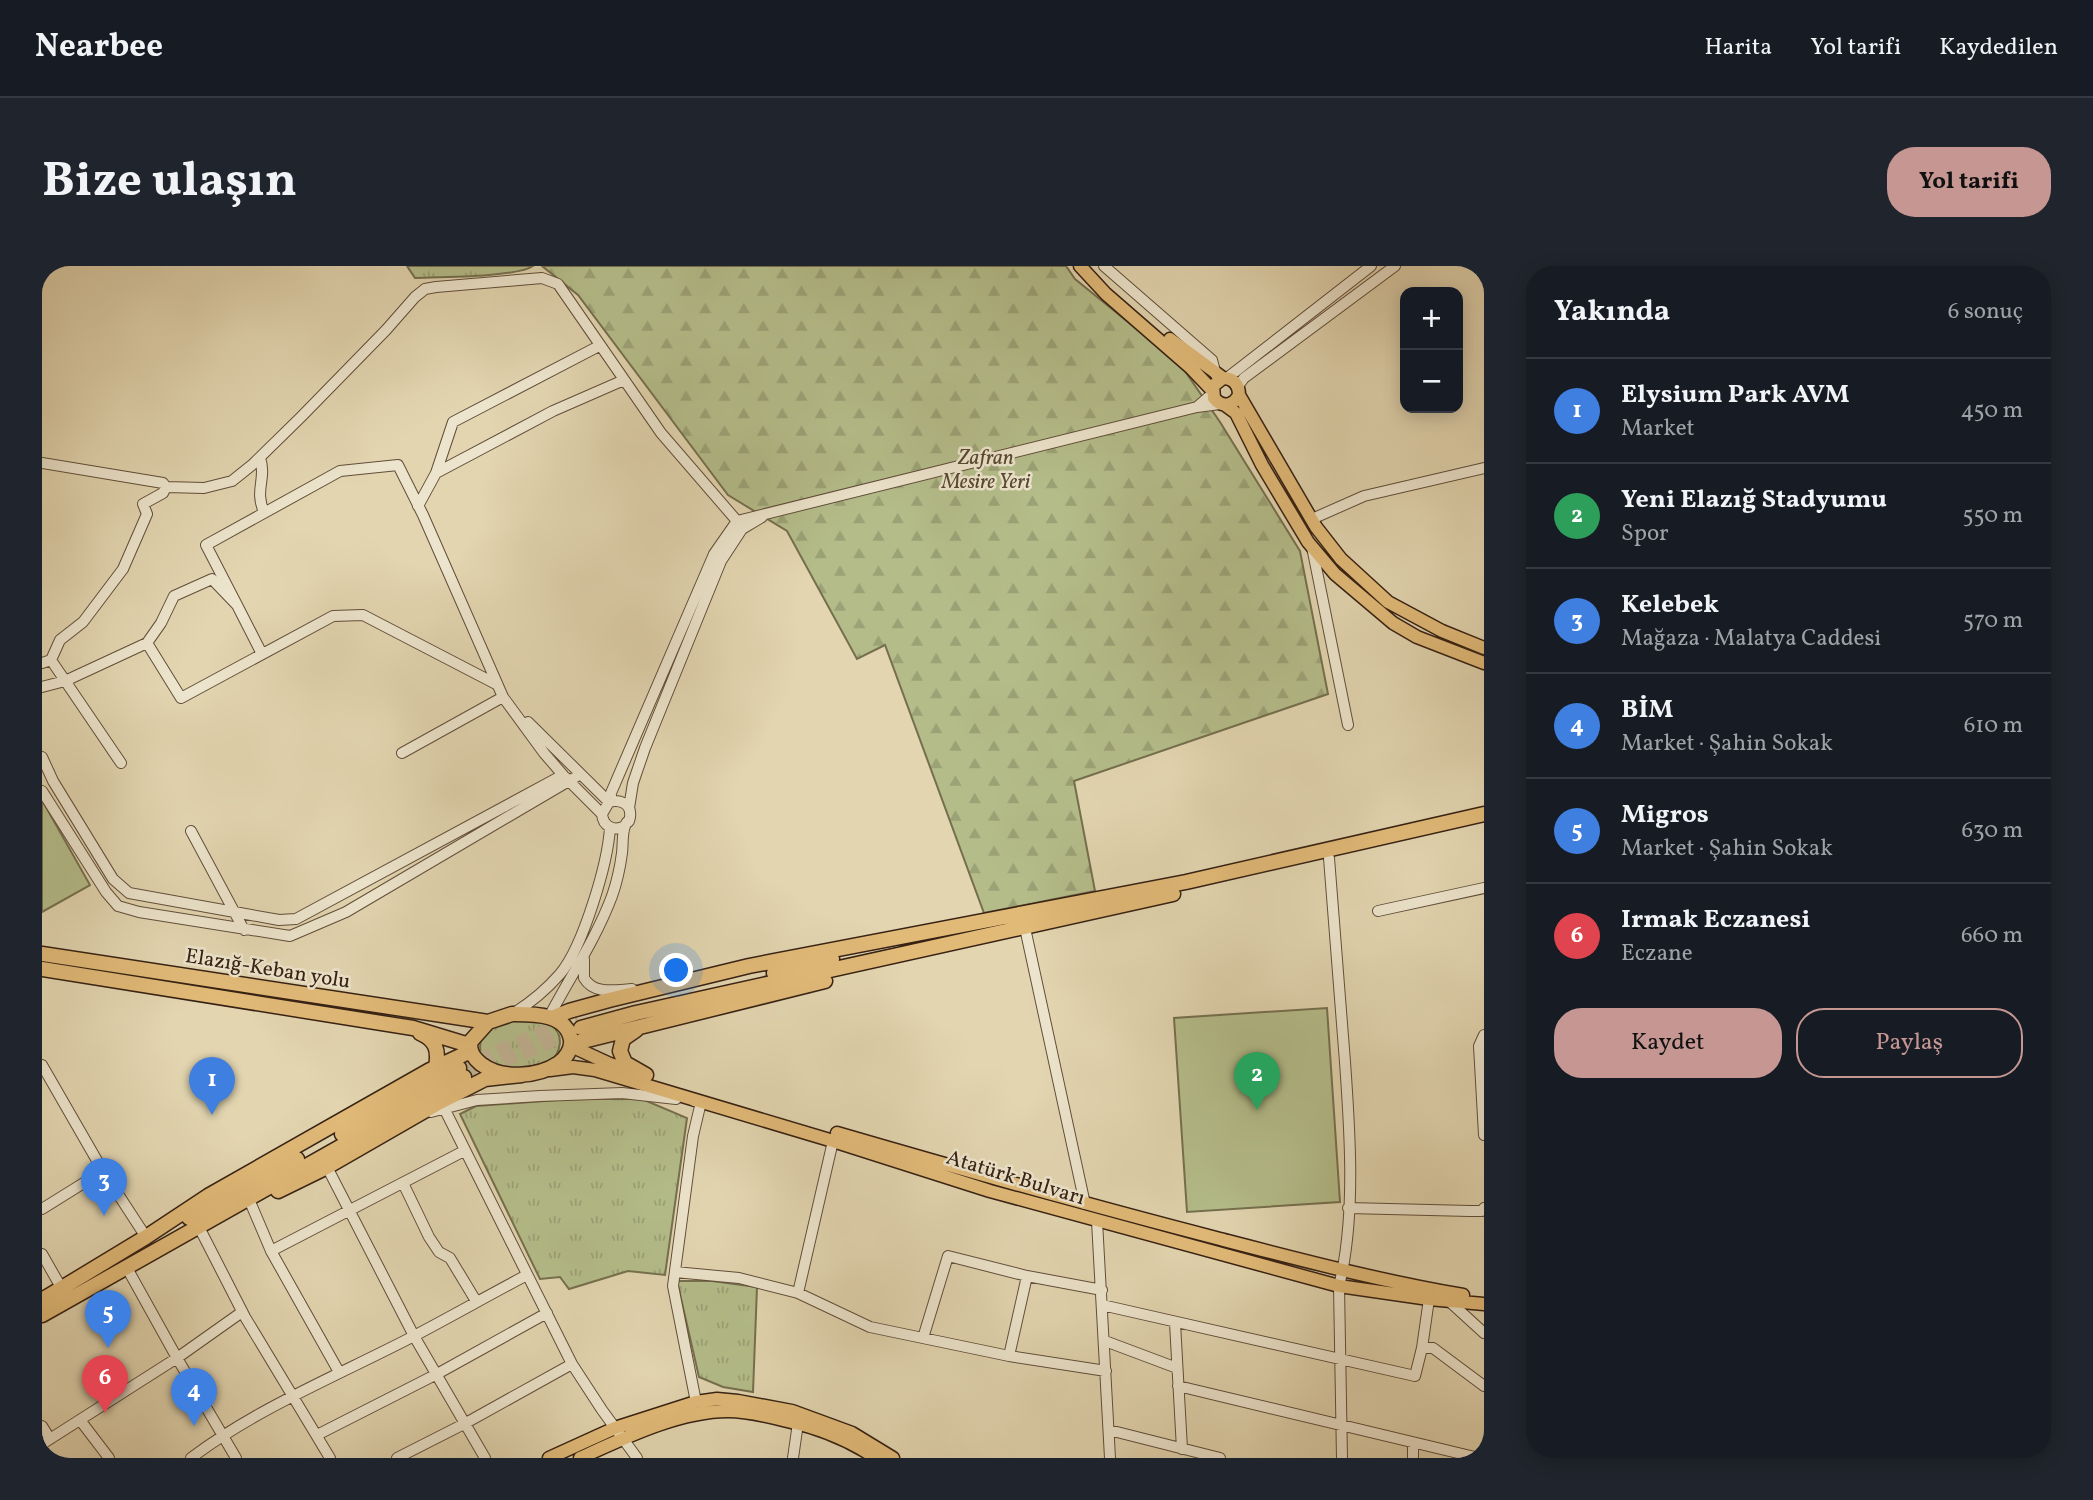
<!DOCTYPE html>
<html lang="tr">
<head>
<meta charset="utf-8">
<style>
	:root { --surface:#171b24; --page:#20242c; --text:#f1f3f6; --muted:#9ea1a6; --line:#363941; --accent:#c59692 }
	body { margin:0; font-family:Vollkorn,serif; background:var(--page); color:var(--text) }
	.controls { position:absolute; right:21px; top:21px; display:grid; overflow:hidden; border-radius:14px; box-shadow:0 4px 18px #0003 }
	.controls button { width:63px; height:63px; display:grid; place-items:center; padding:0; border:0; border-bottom:2px solid var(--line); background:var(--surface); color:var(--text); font:35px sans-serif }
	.you { position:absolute; left:635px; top:705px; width:24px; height:24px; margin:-18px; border:5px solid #fff; border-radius:50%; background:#1a73e8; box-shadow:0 0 0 10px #1a73e833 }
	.badge { display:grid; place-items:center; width:46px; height:46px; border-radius:50%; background:var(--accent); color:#fff; font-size:23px; font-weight:700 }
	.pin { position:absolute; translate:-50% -58px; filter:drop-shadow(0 2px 4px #0008) }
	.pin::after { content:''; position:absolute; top:37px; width:24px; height:21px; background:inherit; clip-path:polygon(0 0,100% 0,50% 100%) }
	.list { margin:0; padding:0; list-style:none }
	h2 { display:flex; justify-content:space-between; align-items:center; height:91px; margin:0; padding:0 28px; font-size:30px }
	h2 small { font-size:23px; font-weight:400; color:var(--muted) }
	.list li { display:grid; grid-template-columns:46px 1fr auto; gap:21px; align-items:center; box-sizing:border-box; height:105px; padding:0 28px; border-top:2px solid var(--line) }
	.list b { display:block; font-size:26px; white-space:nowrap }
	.list p { margin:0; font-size:23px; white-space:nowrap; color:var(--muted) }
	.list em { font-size:23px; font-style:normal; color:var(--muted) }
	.actions { display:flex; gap:14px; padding:21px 28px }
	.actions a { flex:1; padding:16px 0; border:2px solid var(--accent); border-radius:28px; text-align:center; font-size:24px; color:var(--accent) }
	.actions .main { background:var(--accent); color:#111 }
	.map { position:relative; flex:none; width:1442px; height:1192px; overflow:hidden; border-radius:28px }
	header { display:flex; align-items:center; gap:42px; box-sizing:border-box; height:98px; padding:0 35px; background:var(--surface); border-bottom:2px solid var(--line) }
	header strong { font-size:33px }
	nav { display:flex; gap:38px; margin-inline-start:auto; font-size:24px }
	.intro { display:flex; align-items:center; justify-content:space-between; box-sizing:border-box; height:168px; padding:0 42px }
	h1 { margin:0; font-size:49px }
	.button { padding:18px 32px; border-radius:28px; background:var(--accent); color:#111; font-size:24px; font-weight:700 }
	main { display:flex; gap:42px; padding:0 42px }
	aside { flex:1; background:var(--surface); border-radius:28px; box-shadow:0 4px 18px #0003 }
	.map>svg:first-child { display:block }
	.grass { fill:url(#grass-tufts); stroke:#756f4e; stroke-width:2 }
	.forest { fill:url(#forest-firs); stroke:#756f4e; stroke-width:2 }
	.pitch { fill:#b4bd8a; stroke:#756f4e; stroke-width:2 }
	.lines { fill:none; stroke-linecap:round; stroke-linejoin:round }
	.highway-tunnel { stroke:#c0b191; stroke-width:14; stroke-dasharray:14 7; stroke-linecap:butt }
	.minor-casing { stroke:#614e3a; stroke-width:12 }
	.major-casing { stroke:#362113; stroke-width:15 }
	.highway-casing { stroke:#362113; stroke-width:17 }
	.minor { stroke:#ece4cc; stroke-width:10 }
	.major { stroke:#e1ba78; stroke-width:12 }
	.highway { stroke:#e1ba78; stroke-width:14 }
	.labels { text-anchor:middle; stroke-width:5; stroke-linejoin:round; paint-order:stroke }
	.park-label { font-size:21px; font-style:italic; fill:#564831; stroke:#ece4cc }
	.street-label { font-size:21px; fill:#362113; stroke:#ece4cc }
</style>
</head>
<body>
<header>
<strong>Nearbee</strong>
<nav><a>Harita</a><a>Yol tarifi</a><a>Kaydedilen</a></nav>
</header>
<div class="intro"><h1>Bize ulaşın</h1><a class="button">Yol tarifi</a></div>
<main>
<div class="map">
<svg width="1442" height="1192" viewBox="0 0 1442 1192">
	<defs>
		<pattern id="grass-tufts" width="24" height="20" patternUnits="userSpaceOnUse" patternTransform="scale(1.75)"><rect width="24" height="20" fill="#b4bd8a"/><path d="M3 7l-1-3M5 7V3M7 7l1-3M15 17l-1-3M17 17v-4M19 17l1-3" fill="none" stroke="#9ba276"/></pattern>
		<pattern id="forest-firs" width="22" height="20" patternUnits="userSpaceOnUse" patternTransform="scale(1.75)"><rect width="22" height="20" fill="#b4bd8a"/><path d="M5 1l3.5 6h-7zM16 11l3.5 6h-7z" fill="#9ba276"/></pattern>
	</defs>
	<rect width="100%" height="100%" fill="#e2d5b0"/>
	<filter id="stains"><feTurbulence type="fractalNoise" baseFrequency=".00286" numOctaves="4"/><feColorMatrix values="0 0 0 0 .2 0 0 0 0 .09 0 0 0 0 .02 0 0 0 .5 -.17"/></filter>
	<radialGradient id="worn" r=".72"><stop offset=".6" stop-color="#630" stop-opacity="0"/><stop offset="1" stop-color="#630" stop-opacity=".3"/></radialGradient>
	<path class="grass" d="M365,0H491C476,11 396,11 373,12Z
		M494,754C499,755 505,757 509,759C523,769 519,788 507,796C493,804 455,806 443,794C436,787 438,777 440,768L460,755Z
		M529,833H600L645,852L623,1009L586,1005L527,1023L518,1011L498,1013L418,848L434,840Z
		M635,1015H670L715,1021L711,1126L681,1121L657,1111Z"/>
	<path class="forest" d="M500,0H1024L1033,13L1138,98L1178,156L1258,285L1286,428L1032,515L1053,625L942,647L843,379L815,393L745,265L686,229L536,29Z"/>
	<path class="pitch" d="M0,534L48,619L0,646Z
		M1285,742L1298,936L1145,946L1132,752Z"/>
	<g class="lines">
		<path class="highway-tunnel" d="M417,802L535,752
			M422,811L537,763"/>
		<g class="minor-casing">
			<path id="minor" d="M1062,0L1170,94L1174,109
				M1185,112L1329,0
				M1196,120L1202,112L1353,0
				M1170,128L1155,141L1178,138
				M218,192C225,212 212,224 222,246
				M0,197L121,217L124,221L121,227L101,238L105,248L81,303L41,356L18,374L9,394L0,397
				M394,207L411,156L557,80
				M124,221L162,222L190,215L210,199L259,151L344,64L373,31L383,23L394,21L500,12L516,18L619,167L695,255
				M376,240L394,207L511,145L582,114
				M1270,253L1322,230L1442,202
				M1270,281L1306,459
				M105,377L119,357L132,330L170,313L195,339L220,388
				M9,394L79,497
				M0,421L23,415L105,377L139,432L291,350L321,349L454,418
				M486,456L567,536
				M360,487L461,431
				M0,491L11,515L71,613L87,627L237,654L254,653L521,509L502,487L461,431L381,249L356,199L298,205L164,279L195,339
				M523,511L560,548
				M0,525L64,626L76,640L97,646L248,670L304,646L537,509
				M569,535V527L672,288L695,255L1155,141
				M587,542L591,517L603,482L679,295L700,263L720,251
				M149,565L202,664
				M1287,592C1292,660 1298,728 1303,796C1308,866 1314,951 1297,1020L1300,1192
				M1336,645L1442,622
				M983,662L1043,938
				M542,693V712C552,729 573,724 590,723
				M472,747C488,737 505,723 518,708C541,681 566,597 568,561
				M507,751C528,711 554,673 570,630C575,616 578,602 580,587C581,580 580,567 583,560C586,551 586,561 588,551C590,537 577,533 567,536L560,548C561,560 571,566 583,560
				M1442,769L1437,780L1442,869
				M0,799L61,905L104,971
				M652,835L659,836L651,870L631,1020L654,1136
				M399,836L530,1098L560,1144L595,1192
				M389,846L435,834L498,830L580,827L634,833
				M285,901L372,1070L443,1192
				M361,917L387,971L397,986L408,992L434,1035
				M209,938L229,985L297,1106
				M1306,942L1428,945H1440L1442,942
				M0,943L61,905
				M1055,955L1068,1192
				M160,967L203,1051L288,1192
				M229,985L422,885
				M0,988L20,1023
				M85,1002L135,1092L194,1192
				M633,1006L697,1012L756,1027L828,1061L967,1090L1064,1105
				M756,1027L791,875
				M1407,1035L1442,1067
				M1060,1039L1373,1110L1380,1082H1391L1442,1120
				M1133,1057L1140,1183
				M881,1072L906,990L985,1010L1060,1024
				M1063,1075L1135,1102
				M1380,1082L1387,1033
				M967,1090L985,1010
				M1136,1120L1437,1192
				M38,1154L67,1192
				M0,1160L8,1173
				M1067,1164L1178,1192
				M275,1169L395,1108L505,1047
				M0,1178L135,1092L200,1046
				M149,1192C217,1141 297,1109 372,1070C410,1050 447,1029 485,1009
				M355,1192L422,1158L530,1098
				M751,1192L756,1157
				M1371,1192V1177"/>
		</g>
		<g class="major-casing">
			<path id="major" d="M1038,0L1064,28L1149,102L1170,124
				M1128,73L1181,112
				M1197,129C1191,140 1180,142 1172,132L1171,120L1181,112C1191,112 1197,118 1197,129L1274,261L1299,293L1346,336L1400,365L1442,382
				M1183,139L1194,147L1220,199L1266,276L1293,308L1351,357L1375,371L1442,397
				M529,780L568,798L593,806
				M508,804L531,801L553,804L791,875L948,925L1297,1020L1387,1033L1442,1038
				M795,867C922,904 1050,940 1178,973C1259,994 1339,1015 1421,1029
				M507,1192L573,1162L654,1136L675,1133L696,1135L750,1145L810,1167L851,1192
				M538,1192C582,1172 637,1145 686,1145C706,1145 726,1150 745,1155C777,1162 807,1174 834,1192"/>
		</g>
		<g class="highway-casing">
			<path id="highway" d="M0,688L446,756
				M0,703L371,762L427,779
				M732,707L790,693
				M470,748C491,748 525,747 529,774C530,783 524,792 517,797C496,811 460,814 439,798C432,792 426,785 429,775L446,756Z
				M510,752L527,745L567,734L707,700L1144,616L1442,548
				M539,762L594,747L1131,628
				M594,764L581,773L578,785L583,797L604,809
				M378,767C394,774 397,784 394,801
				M529,778L783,715
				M300,868L417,802
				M236,925L285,901L398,836L443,813L480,809
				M147,952L255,893
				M0,1034L104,971L166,930L388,804L429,785
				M0,1049L422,811"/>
		</g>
		<use href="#minor" class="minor"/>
		<use href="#major" class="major"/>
		<use href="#highway" class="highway"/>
	</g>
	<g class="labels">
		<g class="park-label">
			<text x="944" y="198">Zafran<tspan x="944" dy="24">Mesire Yeri</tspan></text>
		</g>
		<g class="street-label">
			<text transform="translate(226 702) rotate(9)" y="7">Elazığ-Keban yolu</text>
			<text transform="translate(974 911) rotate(17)" y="7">Atatürk Bulvarı</text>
		</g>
	</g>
	<rect width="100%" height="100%" filter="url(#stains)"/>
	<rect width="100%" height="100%" fill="url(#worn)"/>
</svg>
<div class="controls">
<button>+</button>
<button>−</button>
</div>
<div class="you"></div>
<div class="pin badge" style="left:170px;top:849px;background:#3f7fe0">1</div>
<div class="pin badge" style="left:1215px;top:844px;background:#2e9e5b">2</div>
<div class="pin badge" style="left:62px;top:950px;background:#3f7fe0">3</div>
<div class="pin badge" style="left:152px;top:1160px;background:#3f7fe0">4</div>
<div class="pin badge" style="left:66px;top:1082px;background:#3f7fe0">5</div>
<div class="pin badge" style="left:63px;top:1147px;background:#e0444e">6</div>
</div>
<aside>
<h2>Yakında<small>6 sonuç</small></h2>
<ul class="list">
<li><span class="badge" style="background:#3f7fe0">1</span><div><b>Elysium Park AVM</b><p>Market</p></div><em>450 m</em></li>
<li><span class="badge" style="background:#2e9e5b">2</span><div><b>Yeni Elazığ Stadyumu</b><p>Spor</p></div><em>550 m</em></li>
<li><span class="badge" style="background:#3f7fe0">3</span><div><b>Kelebek</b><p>Mağaza · Malatya Caddesi</p></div><em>570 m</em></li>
<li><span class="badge" style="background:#3f7fe0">4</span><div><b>BİM</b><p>Market · Şahin Sokak</p></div><em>610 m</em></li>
<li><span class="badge" style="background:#3f7fe0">5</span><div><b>Migros</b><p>Market · Şahin Sokak</p></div><em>630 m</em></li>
<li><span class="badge" style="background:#e0444e">6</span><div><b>Irmak Eczanesi</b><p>Eczane</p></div><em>660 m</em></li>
</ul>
<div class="actions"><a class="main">Kaydet</a><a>Paylaş</a></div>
</aside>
</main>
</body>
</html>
